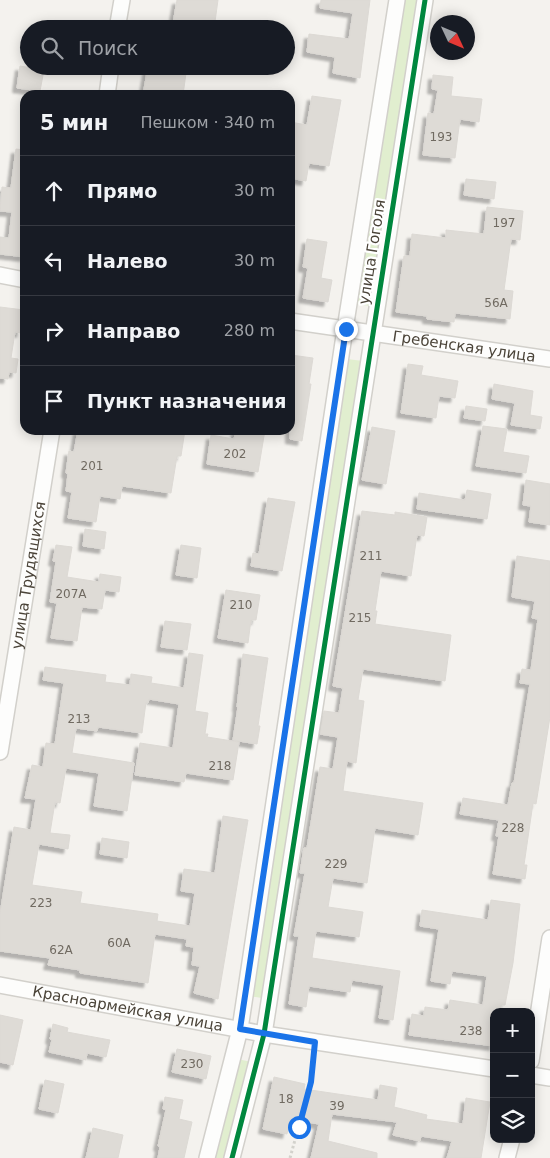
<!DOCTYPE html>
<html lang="ru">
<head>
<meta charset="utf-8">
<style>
	:root { --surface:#171b24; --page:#242831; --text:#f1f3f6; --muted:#9ea1a6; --line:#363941 }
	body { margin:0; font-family:"DejaVu Sans",sans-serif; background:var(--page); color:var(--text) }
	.controls { position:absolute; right:15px; bottom:15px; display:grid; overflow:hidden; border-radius:10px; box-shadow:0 2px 12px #0003 }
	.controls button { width:45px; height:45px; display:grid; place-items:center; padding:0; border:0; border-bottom:1px solid var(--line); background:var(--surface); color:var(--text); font:25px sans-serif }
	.compass { position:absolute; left:430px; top:15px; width:45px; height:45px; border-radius:50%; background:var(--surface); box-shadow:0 2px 12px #0003; rotate:134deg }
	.stop { position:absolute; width:15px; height:15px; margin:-11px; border:4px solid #1a73e8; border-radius:50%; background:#fff }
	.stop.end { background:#1a73e8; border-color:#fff; box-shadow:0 1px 5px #0008 }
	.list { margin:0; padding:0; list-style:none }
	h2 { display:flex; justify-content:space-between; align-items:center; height:65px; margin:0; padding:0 20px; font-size:21px }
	h2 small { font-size:16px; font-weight:400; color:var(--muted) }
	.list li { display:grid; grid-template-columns:32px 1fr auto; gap:15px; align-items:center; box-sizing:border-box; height:70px; padding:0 20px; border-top:1px solid var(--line) }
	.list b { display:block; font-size:19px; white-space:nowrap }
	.list em { font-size:16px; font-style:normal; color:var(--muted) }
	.icon { flex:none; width:28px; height:28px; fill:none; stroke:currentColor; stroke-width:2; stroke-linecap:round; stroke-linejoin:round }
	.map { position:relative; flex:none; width:550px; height:1158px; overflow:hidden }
	.search { position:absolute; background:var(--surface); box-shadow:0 2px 12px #0003; left:20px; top:20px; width:275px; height:55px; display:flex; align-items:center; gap:12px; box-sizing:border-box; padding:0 18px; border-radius:28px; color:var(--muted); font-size:19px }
	.panel { position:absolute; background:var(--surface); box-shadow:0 2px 12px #0003; left:20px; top:90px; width:275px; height:345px; border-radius:15px }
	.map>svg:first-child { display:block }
	.green { fill:#e1eecf }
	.building { fill:#dedbd6; stroke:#dcd9d4; filter:url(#shadow) }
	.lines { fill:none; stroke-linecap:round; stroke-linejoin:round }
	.minor-casing { stroke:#d2d0cb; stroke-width:18 }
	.path { stroke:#d3d2cc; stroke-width:3; stroke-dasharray:2.5 2.5; stroke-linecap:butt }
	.minor { stroke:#fdfdfc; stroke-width:15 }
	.cycleway-casing { stroke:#fff; stroke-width:8 }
	.cycleway { stroke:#00873e; stroke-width:5 }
	.route { stroke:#1a73e8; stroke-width:6 }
	.labels { text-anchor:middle; stroke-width:4.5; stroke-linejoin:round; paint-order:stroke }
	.number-label { font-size:12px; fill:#706a61 }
	.street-label { font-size:15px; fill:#4b4439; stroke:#fff }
</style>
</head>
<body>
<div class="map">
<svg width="550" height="1158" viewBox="0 0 550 1158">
	<defs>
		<filter id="shadow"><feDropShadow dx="-4.5" dy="4.5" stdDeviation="1" flood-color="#0004"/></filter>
	</defs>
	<rect width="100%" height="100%" fill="#f4f2ee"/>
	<path class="green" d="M403,0H417L370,306L356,304Z
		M347,359L363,361L262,998L248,996Z
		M237,1059L252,1062L227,1158H211Z"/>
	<path class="building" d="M177,0H218L214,29H172Z
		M321,0H370L360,78L333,73L335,57L307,52L309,34L349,39L353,13L320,8Z
		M20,66L44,70L40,91L17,88Z
		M148,66H187L183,95H143Z
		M433,75L453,77L451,96L482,99L479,122L460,119L455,158L423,155L428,113L434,114L438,90L432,89Z
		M312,96L341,100L329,166L309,163L306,181L290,178V122L307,125Z
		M16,149L25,150V257L0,254V237L9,238L12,212L0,211L2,187L11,188Z
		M466,179L496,182L494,199L464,195Z
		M487,207L523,211L520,240L511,239L504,290L513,291L510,319L455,313L454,322L427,319V316L396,312L404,256H410L412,234L446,238V230L484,234Z
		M307,239L327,242L321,278L332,280L328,302L303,298L308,268L303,267Z
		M0,307L24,310L21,333L15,332L11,358L18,359L16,373L9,372L8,379L0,378Z
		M291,355L313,358L309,384H311L302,441L290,439Z
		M408,364L423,366L421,375L458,381L455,398L439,396L436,418L401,413Z
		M494,384L533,391L530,415L542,417L540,429L511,425L515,403L492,399Z
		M466,406L487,409L485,421L464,418Z
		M483,426L507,429L503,452L529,456L526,473L476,466Z
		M372,427L395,431L386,484L362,480Z
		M78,430H185L181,456H177L171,493L122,486L120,499L100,496L96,522L68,518L72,492L66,491L68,474L66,473L69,451L74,452Z
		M236,430H265L258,472L207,464L211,435L234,439Z
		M526,480L550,484V525L529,522L531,506L523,505Z
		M467,490L491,494L487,519L417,509L419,493L465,500Z
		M268,498L295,502L282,571L251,566L253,553L259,554Z
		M362,511L395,515V512L427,517L424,536L417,535L411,576L381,571L375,611H377L375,624L451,635L445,681L363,669L358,700L364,701L356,763L347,761L343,791L423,803L418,835L375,828L367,883L333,878L328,907L363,912L359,937L316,931L312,958L400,971L393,1020L379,1018L384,985L352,980L350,992L309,986L306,1007L289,1004L299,936H294L305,873H300L304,848H307L320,767L333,769L338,737L320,734L324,711L339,713L343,688L333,686Z
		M85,529L106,532L104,549L83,546Z
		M56,545L72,547L67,577L99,582L100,574L121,577L119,592L105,590L102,609L82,607L77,641L51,638L57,603L50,602L56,562L53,561Z
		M181,545L201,548L197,578L176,575Z
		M517,556L550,561V717L536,804L533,803L524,865H527L525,879L493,874L499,836H496L499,820L460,814L463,798L508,805L512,783H514L530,684L520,683L522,669L531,670L538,619L532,618L535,601L512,597Z
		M226,590L260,595L256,620H251L248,643L218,638Z
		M165,621L191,624L187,650L161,647Z
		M189,653L203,655L195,711L208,713L205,734H208L207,737L239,742L233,780L186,773L184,782L135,775L140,743L173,748L179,704L149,699L148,703L146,702L142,733L98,727L97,731L76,728L72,753L134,763L127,811L94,806L99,773L66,768L60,803L55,802L50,833L70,835L68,849L39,844L32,885L82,892L80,903L158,914L157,921L190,926L195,893L181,891L184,869L215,873L223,816L248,820L218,999L194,993L200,966L192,965L194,947L186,946L187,939L155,934L148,983L80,973V970L48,965L50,958L0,951V914L14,827L31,830L36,799L25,798L32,765L43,767L46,743L55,744L64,683L43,680L45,667L106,675L105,682L130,685L131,674L152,677L151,683L184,688Z
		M243,654L268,658L258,726H260L257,744L233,740L238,707H237Z
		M102,838L129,842L127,858L100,854Z
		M491,900L520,904L513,963L505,1005H501L500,1012H494V1046L409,1035L412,1014L424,1016L425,1007L448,1010L450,1000L483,1005L487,976L452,971L450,984L431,981L439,929L420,926L422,910L488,920Z
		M0,1015L23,1020L13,1065L0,1062Z
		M53,1024L68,1028L67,1032L110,1040L106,1057L87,1053L86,1060L49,1052L52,1040L50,1039Z
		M177,1049L211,1056L206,1079L172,1072Z
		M274,1077L305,1084L304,1089L378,1100L380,1085L397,1088L394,1107L427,1115L426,1119L463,1124L466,1098L490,1102L481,1158H447L452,1141L421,1136L420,1141L393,1135L397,1122L332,1114L328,1141L377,1153V1158H311L319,1124L290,1119L287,1134L263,1129Z
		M45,1080L64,1084L58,1113L39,1109Z
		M165,1097L183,1100L179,1119L192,1122L184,1158H158L160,1147L158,1146L166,1110L163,1109Z
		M93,1128L123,1135L118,1158H86Z"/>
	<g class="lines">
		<g class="minor-casing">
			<g id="minor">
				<path d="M117,29L122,0"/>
				<path d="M107,95L111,66"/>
				<path d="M0,275L25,280"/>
				<path id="s1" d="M290,321L550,359"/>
				<path id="s2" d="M0,752L52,430"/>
				<path id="s3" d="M0,985L264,1034L494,1069"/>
				<path d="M531,1061L550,938"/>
				<path d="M531,1075L550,1078"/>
				<path d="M207,1158L240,1029L345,329L397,0"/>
				<path d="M232,1158L264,1034L425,0"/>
				<path d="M507,1158L512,1139"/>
			</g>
		</g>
		<path class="path" d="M290,1158L311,1082L314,1057"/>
		<use href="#minor" class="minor"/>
		<g class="cycleway-casing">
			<path id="cycleway" d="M232,1158L264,1034L425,0"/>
		</g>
		<use href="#cycleway" class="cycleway"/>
	</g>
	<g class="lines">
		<path class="route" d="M299,1127L311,1082L315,1042L240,1029L346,329"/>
	</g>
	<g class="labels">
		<g class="number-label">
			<text x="441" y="141">193</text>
			<text x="504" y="227">197</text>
			<text x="496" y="307">56А</text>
			<text x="235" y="458">202</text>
			<text x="92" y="470">201</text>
			<text x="371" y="560">211</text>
			<text x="71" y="598">207А</text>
			<text x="241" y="609">210</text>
			<text x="360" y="622">215</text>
			<text x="79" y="723">213</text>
			<text x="220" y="770">218</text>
			<text x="513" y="832">228</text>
			<text x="336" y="868">229</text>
			<text x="41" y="907">223</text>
			<text x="119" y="947">60А</text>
			<text x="61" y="954">62А</text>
			<text x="471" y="1035">238</text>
			<text x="192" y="1068">230</text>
			<text x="286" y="1103">18</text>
			<text x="337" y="1110">39</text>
		</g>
		<g class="street-label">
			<text transform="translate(372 252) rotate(-81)" y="5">улица Гоголя</text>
			<text dy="5" stroke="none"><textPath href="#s1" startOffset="176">Гребенская улица</textPath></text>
			<text dy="5" stroke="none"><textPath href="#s2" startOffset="179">улица Трудящихся</textPath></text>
			<text dy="5" stroke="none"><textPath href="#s3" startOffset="130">Красноармейская улица</textPath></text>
		</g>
	</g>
</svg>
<div class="controls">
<button>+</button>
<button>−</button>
<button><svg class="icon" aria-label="layers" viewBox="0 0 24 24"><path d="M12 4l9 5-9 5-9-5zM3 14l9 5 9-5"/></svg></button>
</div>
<svg class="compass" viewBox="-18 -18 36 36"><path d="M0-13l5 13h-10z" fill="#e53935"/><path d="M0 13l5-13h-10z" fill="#9ea1a6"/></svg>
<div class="stop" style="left:299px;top:1127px"></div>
<div class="stop end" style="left:346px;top:329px"></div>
<div class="search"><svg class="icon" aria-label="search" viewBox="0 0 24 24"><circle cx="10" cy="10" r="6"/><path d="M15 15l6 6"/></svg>Поиск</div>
<section class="panel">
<h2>5 мин<small>Пешком · 340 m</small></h2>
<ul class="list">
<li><svg class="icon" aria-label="ahead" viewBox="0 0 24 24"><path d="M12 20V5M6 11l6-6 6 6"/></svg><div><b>Прямо</b></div><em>30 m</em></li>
<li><svg class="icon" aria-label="left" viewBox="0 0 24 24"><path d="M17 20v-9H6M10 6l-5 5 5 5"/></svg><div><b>Налево</b></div><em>30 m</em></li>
<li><svg class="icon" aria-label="right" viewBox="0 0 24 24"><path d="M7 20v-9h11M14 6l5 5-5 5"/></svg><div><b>Направо</b></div><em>280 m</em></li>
<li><svg class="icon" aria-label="arrive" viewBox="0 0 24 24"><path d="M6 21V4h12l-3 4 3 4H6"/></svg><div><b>Пункт назначения</b></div></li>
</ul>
</section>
</div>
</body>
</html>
